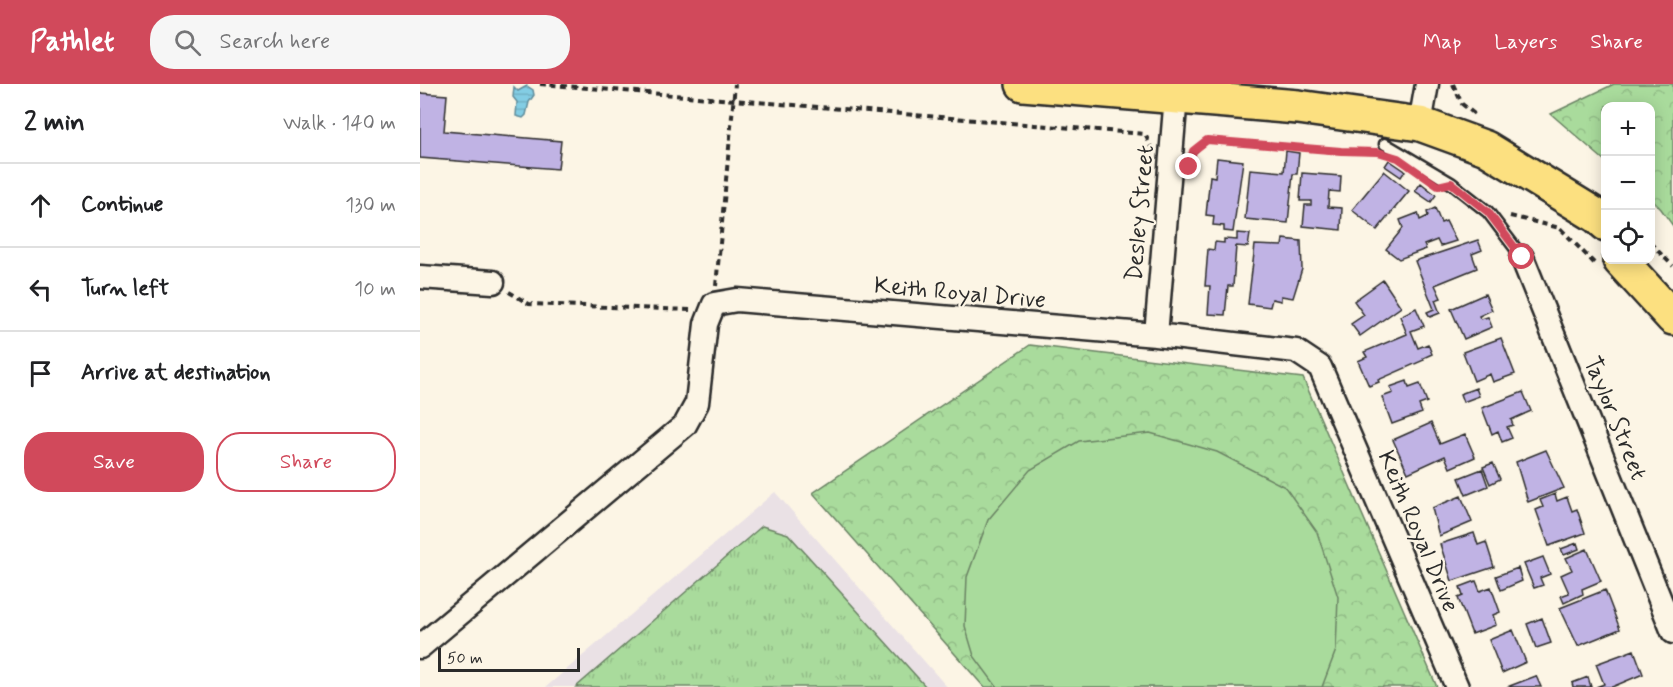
<!DOCTYPE html>
<html lang="en">
<head>
<meta charset="utf-8">
<style>
	:root { --surface:#fff; --page:#f6f6f6; --text:#202124; --muted:#757577; --line:#e0e0e0; --accent:#d1495b }
	body { margin:0; font-family:Mynerve,sans-serif; background:var(--page); color:var(--text) }
	.controls { position:absolute; right:18px; top:18px; display:grid; overflow:hidden; border-radius:12px; box-shadow:0 3px 15px #0003 }
	.controls button { width:54px; height:54px; display:grid; place-items:center; padding:0; border:0; border-bottom:2px solid var(--line); background:var(--surface); color:var(--text); font:30px sans-serif }
	.scale { position:absolute; left:18px; bottom:15px; width:142px; box-sizing:border-box; padding-left:6px; border:3px solid #2b2b2b; border-top:0; font-size:16px; line-height:21px; white-space:nowrap; color:#2b2b2b; -webkit-text-stroke:4px #fcf5e5; paint-order:stroke }
	.stop { position:absolute; width:18px; height:18px; margin:-14px; border:4px solid #d1495b; border-radius:50%; background:#fff }
	.stop.end { background:#d1495b; border-color:#fff; box-shadow:0 2px 6px #0008 }
	.list { margin:0; padding:0; list-style:none }
	h2 { display:flex; justify-content:space-between; align-items:center; height:78px; margin:0; padding:0 24px; font-size:26px }
	h2 small { font-size:20px; font-weight:400; color:var(--muted) }
	.list li { display:grid; grid-template-columns:39px 1fr auto; gap:18px; align-items:center; box-sizing:border-box; height:84px; padding:0 24px; border-top:2px solid var(--line) }
	.list b { display:block; font-size:22px; white-space:nowrap }
	.list em { font-size:20px; font-style:normal; color:var(--muted) }
	.actions { display:flex; gap:12px; padding:18px 24px }
	.actions a { flex:1; padding:14px 0; border:2px solid var(--accent); border-radius:24px; text-align:center; font-size:21px; color:var(--accent) }
	.actions .main { background:var(--accent); color:#fff }
	.icon { flex:none; width:33px; height:33px; fill:none; stroke:currentColor; stroke-width:2; stroke-linecap:round; stroke-linejoin:round }
	.map { position:relative; flex:none; width:1253px; height:603px; overflow:hidden }
	header { display:flex; align-items:center; gap:36px; box-sizing:border-box; height:84px; padding:0 30px; background:var(--accent); color:#fff }
	header strong { font-size:28px }
	nav { display:flex; gap:33px; margin-inline-start:auto; font-size:21px }
	.search { width:420px; height:54px; background:var(--page); display:flex; align-items:center; gap:15px; box-sizing:border-box; padding:0 21px; border-radius:24px; color:var(--muted); font-size:22px }
	main { display:flex }
	aside { flex:1; background:var(--surface) }
	.map>svg:first-child { display:block }
	.built { fill:#eae1e5 }
	.grass { fill:url(#grass-tufts); stroke:#6a8364; stroke-width:1.5 }
	.forest { fill:url(#forest-crowns); stroke:#6a8364; stroke-width:1.5 }
	.garden { fill:#a9db9c; stroke:#6a8364; stroke-width:1.5 }
	.water { fill:url(#water-rules); stroke:#608c9a; stroke-width:1.5 }
	.building { fill:#c0b3e4; stroke:#2b2b2b; stroke-width:1.5 }
	.lines { fill:none; stroke-linecap:round; stroke-linejoin:round }
	.service-casing { stroke:#2b2b2b; stroke-width:15 }
	.minor-casing { stroke:#2b2b2b; stroke-width:27 }
	.primary-casing { stroke:#2b2b2b; stroke-width:38 }
	.path { stroke:#2b2b2b; stroke-width:4; stroke-dasharray:6 4.5; stroke-linecap:butt }
	.service { stroke:#fcf5e5; stroke-width:10 }
	.minor { stroke:#fcf5e5; stroke-width:22 }
	.primary { stroke:#fce080; stroke-width:33 }
	.route { stroke:#d1495b; stroke-width:8 }
	.labels { text-anchor:middle; stroke-width:4.5; stroke-linejoin:round; paint-order:stroke }
	.street-label { font-size:24px; fill:#2b2b2b; stroke:#fcf5e5 }
</style>
</head>
<body>
<header>
<strong>Pathlet</strong>
<div class="search"><svg class="icon" aria-label="search" viewBox="0 0 24 24"><circle cx="10" cy="10" r="6"/><path d="M15 15l6 6"/></svg>Search here</div>
<nav><a>Map</a><a>Layers</a><a>Share</a></nav>
</header>
<main>
<aside>
<h2>2 min<small>Walk · 140 m</small></h2>
<ul class="list">
<li><svg class="icon" aria-label="ahead" viewBox="0 0 24 24"><path d="M12 20V5M6 11l6-6 6 6"/></svg><div><b>Continue</b></div><em>130 m</em></li>
<li><svg class="icon" aria-label="left" viewBox="0 0 24 24"><path d="M17 20v-9H6M10 6l-5 5 5 5"/></svg><div><b>Turn left</b></div><em>10 m</em></li>
<li><svg class="icon" aria-label="arrive" viewBox="0 0 24 24"><path d="M6 21V4h12l-3 4 3 4H6"/></svg><div><b>Arrive at destination</b></div></li>
</ul>
<div class="actions"><a class="main">Save</a><a>Share</a></div>
</aside>
<div class="map">
<svg width="1253" height="603" viewBox="0 0 1253 603">
	<defs>
		<pattern id="grass-tufts" width="24" height="20" patternUnits="userSpaceOnUse" patternTransform="scale(1.5)"><rect width="24" height="20" fill="#a9db9c"/><path d="M3 7l-1-3M5 7V3M7 7l1-3M15 17l-1-3M17 17v-4M19 17l1-3" fill="none" stroke="#92bc87"/></pattern>
		<pattern id="forest-crowns" width="20" height="18" patternUnits="userSpaceOnUse" patternTransform="scale(1.5)"><rect width="20" height="18" fill="#a9db9c"/><path d="M2 6a3 3 0 1 1 6 0M12 15a3 3 0 1 1 6 0" fill="none" stroke="#92bc87"/></pattern>
		<pattern id="water-rules" width="6" height="5" patternUnits="userSpaceOnUse" patternTransform="scale(1.5)"><rect width="6" height="5" fill="#83cde4"/><path d="M0 2.5h6" fill="none" stroke="#71b0c4"/></pattern>
	</defs>
	<rect width="100%" height="100%" fill="#fcf5e5"/>
	<filter id="ink" filterUnits="userSpaceOnUse"><feTurbulence type="fractalNoise" baseFrequency=".0167" numOctaves="2"/><feDisplacementMap in="SourceGraphic" scale="12" xChannelSelector="R" yChannelSelector="G"/><feConvolveMatrix kernelMatrix="1 2 1 2 8 2 1 2 1" color-interpolation-filters="sRGB"/></filter>
	<g filter="url(#ink)">
		<path class="built" d="M355,408L527,603H126Z"/>
		<path class="grass" d="M342,442L368,450L506,603H156Z"/>
		<path class="forest" d="M1194,0H1253V142L1241,125L1231,115L1230,22H1186L1185,77L1131,30Z
			M610,261L883,294L1017,603H564L393,409Z"/>
		<path class="garden" d="M730,349L797,368L865,403L897,448L918,513L916,566L902,603H577L554,572L545,542L547,493L568,436L610,386L659,357Z"/>
		<path class="water" d="M107,2L113,6L114,11L109,18L106,31L103,34L96,32L97,18L93,13L94,3L98,7Z"/>
		<path class="building" d="M0,9L27,11L24,47L141,57L138,85L0,74Z
			M866,67L879,69L877,90H873L868,139L825,135L830,85L864,88Z
			M797,74L823,77L813,148L804,147V142L793,141L794,132L786,131L790,92L795,93Z
			M969,76L985,87L981,93L965,82Z
			M964,87L989,107L957,146L932,126Z
			M882,89L921,92L920,108L909,107L908,123L922,124L921,146L883,142L885,121H891V117H880Z
			M1001,99L1016,111L1011,118L995,107Z
			M1015,124L1021,139L1026,137L1036,157L1020,162L1017,156L1004,161L1006,165L979,175L966,165L983,144L980,136L998,129L1000,136L1008,132L1007,128Z
			M817,149L830,150L828,163L816,162L813,202H808L805,231L788,230L790,202H785L788,165L794,166L795,158L804,159V155L817,156Z
			M863,155L881,157L882,185L873,214L861,212V217L852,215L850,223L828,220L835,161L862,162Z
			M1058,156L1062,166L1052,170L1057,184L1015,201L1021,214L1015,216L1020,229L1010,233L1007,228L1014,225L995,177Z
			M963,196L981,223L940,252L931,240L944,231L934,217Z
			M1065,210L1072,226L1059,232L1061,235L1068,233L1072,243L1044,255L1031,225Z
			M996,224L1004,242L991,247L998,264L1008,260L1012,270L1003,274L1004,276L958,296L959,298L949,302L938,277L947,273L944,268L987,250L980,232Z
			M1081,254L1095,290L1073,298L1070,290L1054,297L1043,268Z
			M987,297L989,304L1000,300L1007,318L999,321L1002,329L972,340L962,313L973,309L970,303Z
			M1056,304L1059,312L1043,318L1040,310Z
			M1103,308L1111,327L1091,336L1093,341L1087,343L1092,354L1082,358L1078,347L1072,350L1062,324Z
			M1011,339L1020,360L1045,350L1055,373L1030,384L1025,372L988,389L973,356Z
			M1126,366L1144,404L1108,418L1096,378Z
			M1073,379L1080,395L1070,400L1063,383Z
			M1062,385L1068,402L1046,411L1039,394Z
			M1135,410L1137,417L1147,413L1152,427L1157,425L1165,449L1129,462L1116,426L1123,423L1120,416Z
			M1041,412L1052,438L1019,452L1012,424Z
			M1054,449L1058,461L1066,458L1074,483L1032,497L1020,460Z
			M1157,459L1159,465L1144,471L1141,465Z
			M1167,465L1181,497L1162,505L1163,510L1144,519L1141,512L1149,509L1141,491L1152,486L1146,474Z
			M1123,473L1130,490L1120,494L1123,501L1114,504L1104,480Z
			M1098,484L1102,497L1081,506L1076,492Z
			M1056,497L1060,507L1071,503L1080,528L1073,531L1076,541L1052,550L1038,514L1043,512L1040,503Z
			M1185,506L1200,545L1158,562L1140,524Z
			M1122,534L1131,559L1116,564L1107,540Z
			M1093,546L1106,578L1082,589L1069,556Z
			M1214,566L1223,590L1192,603H1176L1184,600L1176,580Z
			M1116,592L1121,603H1087Z
			M1168,593L1171,603H1153L1152,599Z"/>
		<g class="lines">
			<g class="service-casing">
				<path id="service" d="M965,60L1031,99L1068,128L1102,173"/>
			</g>
			<g class="minor-casing">
				<path id="minor" d="M1000,40L1007,0
					M1102,173L1253,548
					M0,193L73,198
					M736,251L756,12
					M0,563L265,341L277,319L286,240L294,220L317,216L736,251L876,267L900,283L1037,603"/>
			</g>
			<g class="primary-casing">
				<path id="primary" d="M603,0L878,23L1000,40L1066,64L1177,132L1186,140
					M1200,176L1253,234"/>
			</g>
			<path class="path" d="M120,0L725,50L731,63
				M1033,0L1042,20L1057,32
				M773,69L787,56L921,67H954
				M1090,132L1140,144L1174,179
				M1230,159L1253,182
				M296,202L315,0
				M89,208L109,220L270,226"/>
			<use href="#service" class="service"/>
			<use href="#minor" class="minor"/>
			<use href="#primary" class="primary"/>
		</g>
	</g>
	<g class="lines" filter="url(#ink)">
		<path class="route" d="M769,83L773,67L787,56L921,67L958,68L978,74L1018,102L1031,99L1068,128L1102,173"/>
	</g>
	<g class="labels">
		<g class="street-label">
			<text transform="translate(719 129) rotate(-85)" y="8">Desley Street</text>
			<text transform="translate(540 208) rotate(5)" y="8">Keith Royal Drive</text>
			<text transform="translate(1196 334) rotate(68)" y="8">Taylor Street</text>
			<text transform="translate(999 447) rotate(67)" y="8">Keith Royal Drive</text>
		</g>
	</g>
</svg>
<div class="controls">
<button>+</button>
<button>−</button>
<button><svg class="icon" aria-label="locate" viewBox="0 0 24 24"><circle cx="12" cy="12" r="6"/><path d="M12 2v4M12 18v4M2 12h4M18 12h4"/></svg></button>
</div>
<div class="scale">50 m</div>
<div class="stop" style="left:1102px;top:173px"></div>
<div class="stop end" style="left:769px;top:83px"></div>
</div>
</main>
</body>
</html>
